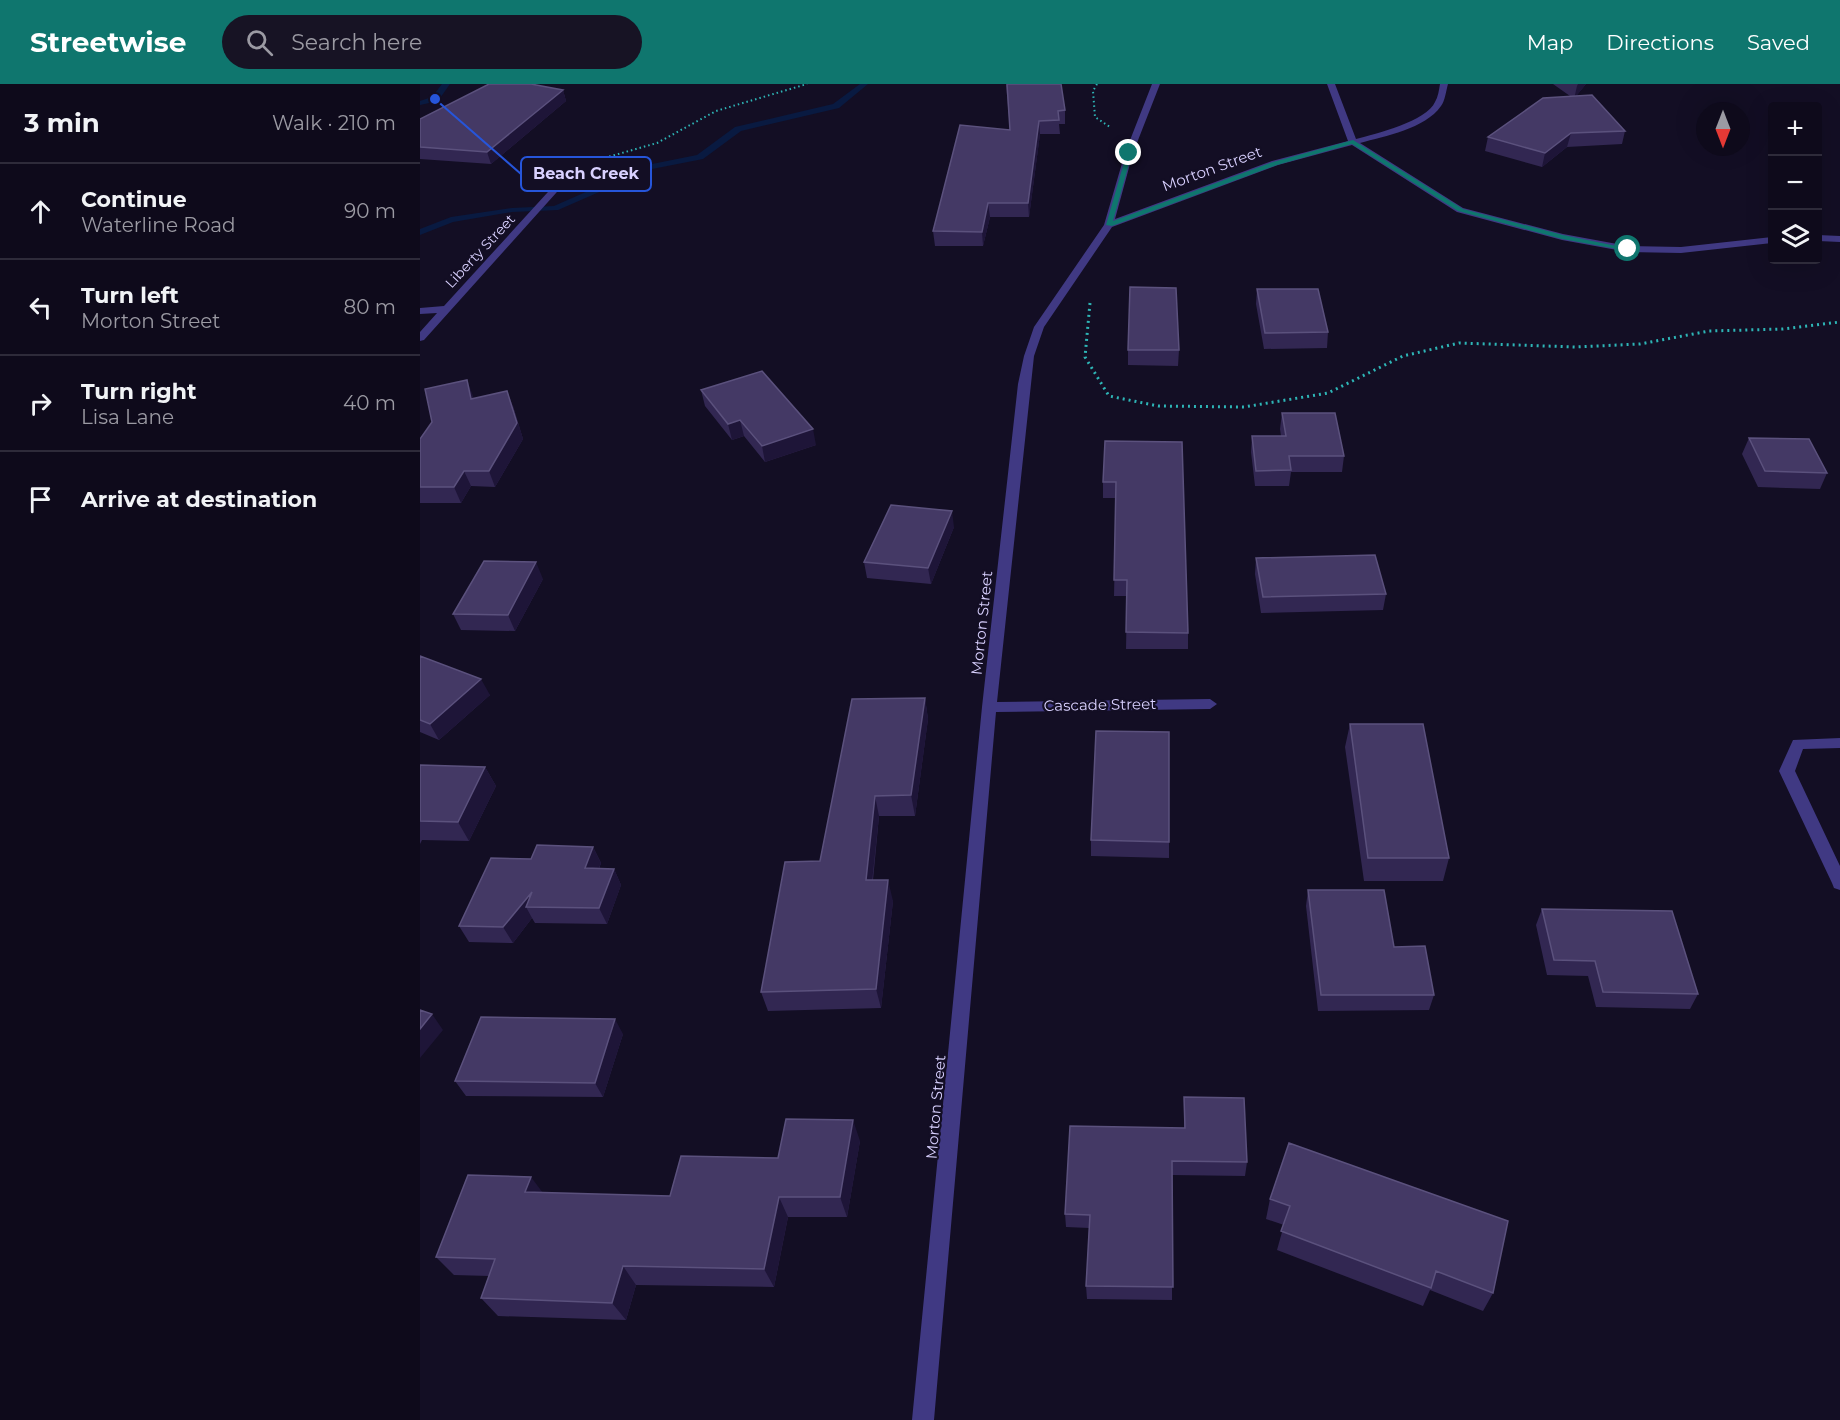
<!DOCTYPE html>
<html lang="en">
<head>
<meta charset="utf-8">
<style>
	:root { --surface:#0e0a1b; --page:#171324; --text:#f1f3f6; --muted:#9b9aa3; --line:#2e2b3a; --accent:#0f766e }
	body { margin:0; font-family:Montserrat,sans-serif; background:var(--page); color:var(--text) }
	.controls { position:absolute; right:18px; top:18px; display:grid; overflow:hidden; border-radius:6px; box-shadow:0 6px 24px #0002 }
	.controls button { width:54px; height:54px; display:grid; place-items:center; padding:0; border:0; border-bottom:2px solid var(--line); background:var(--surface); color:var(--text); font:30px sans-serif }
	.compass { position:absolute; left:1276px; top:18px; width:54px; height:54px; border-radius:50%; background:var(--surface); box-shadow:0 6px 24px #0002; rotate:180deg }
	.stop { position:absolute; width:18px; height:18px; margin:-14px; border:4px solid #0f766e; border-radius:50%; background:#fff }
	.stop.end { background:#0f766e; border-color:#fff; box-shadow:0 2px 6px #0008 }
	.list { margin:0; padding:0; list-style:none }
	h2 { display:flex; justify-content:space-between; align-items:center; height:78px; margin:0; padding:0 24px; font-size:26px }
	h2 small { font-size:20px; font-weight:400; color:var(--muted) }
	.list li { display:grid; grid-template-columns:39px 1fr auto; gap:18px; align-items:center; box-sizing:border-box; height:96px; padding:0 24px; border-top:2px solid var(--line) }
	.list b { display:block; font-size:22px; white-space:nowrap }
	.list p { margin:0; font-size:20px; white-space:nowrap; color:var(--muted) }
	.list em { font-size:20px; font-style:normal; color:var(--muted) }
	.icon { flex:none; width:33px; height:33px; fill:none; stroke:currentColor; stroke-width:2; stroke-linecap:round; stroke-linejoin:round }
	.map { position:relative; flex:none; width:1420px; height:1336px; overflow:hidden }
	header { display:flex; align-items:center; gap:36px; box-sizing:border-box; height:84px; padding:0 30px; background:var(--accent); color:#fff }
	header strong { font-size:28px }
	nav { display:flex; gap:33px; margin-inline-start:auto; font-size:21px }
	.search { width:420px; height:54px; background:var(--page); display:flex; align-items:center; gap:15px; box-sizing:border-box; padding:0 21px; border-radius:33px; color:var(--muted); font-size:22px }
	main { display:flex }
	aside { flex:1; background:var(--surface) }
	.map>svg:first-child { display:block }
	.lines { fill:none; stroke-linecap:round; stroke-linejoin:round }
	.stream { fill:#091a41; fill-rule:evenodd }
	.path-far1 { stroke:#2eb5b6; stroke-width:2; stroke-dasharray:1.5 3; stroke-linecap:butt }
	.path { stroke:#2eb5b6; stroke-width:3; stroke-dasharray:2 4; stroke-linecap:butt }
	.minor { fill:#403983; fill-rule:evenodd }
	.wall { fill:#322752 }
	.shaded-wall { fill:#1e1538 }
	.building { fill:#443965; stroke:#5b517d; stroke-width:1.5 }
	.route { fill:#0f766e }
	.labels { text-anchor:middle; stroke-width:4.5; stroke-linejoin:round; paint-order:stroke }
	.far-street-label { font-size:14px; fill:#d9d1ff; stroke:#130e24 }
	.street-label { font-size:15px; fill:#d9d1ff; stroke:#130e24 }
	.leader { fill:none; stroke:#2655da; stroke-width:2 }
	.callout-dot { fill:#2655da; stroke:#130e24; stroke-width:2 }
	.callout { fill:#130e24; stroke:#2655da; stroke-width:2 }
	.callout-label { font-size:16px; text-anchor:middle; font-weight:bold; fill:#d9d1ff }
</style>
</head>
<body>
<header>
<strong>Streetwise</strong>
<div class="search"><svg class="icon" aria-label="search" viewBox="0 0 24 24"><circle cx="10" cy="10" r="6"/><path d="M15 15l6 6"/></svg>Search here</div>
<nav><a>Map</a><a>Directions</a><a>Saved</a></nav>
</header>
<main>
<aside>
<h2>3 min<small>Walk · 210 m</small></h2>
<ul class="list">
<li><svg class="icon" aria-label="ahead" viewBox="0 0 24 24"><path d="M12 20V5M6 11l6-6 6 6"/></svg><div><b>Continue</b><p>Waterline Road</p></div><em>90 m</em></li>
<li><svg class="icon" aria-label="left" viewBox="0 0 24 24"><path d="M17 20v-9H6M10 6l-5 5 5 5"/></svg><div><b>Turn left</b><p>Morton Street</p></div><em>80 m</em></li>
<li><svg class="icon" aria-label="right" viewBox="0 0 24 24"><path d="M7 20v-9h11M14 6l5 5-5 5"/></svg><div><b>Turn right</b><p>Lisa Lane</p></div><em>40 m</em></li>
<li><svg class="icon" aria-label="arrive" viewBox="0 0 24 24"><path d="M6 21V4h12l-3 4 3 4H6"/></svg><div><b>Arrive at destination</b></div></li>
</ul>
</aside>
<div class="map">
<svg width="1420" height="1336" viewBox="0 0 1420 1336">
	<rect width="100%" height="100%" fill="#130e24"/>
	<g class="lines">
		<path class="stream" d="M22,0H30L18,17L0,21V17L12,13Z
			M440,0H448L419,24L321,47L283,75L232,85L138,126L92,128L33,138L0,151V145L31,133L92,124L134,122L227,81L277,71L315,43L413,20Z"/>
		<path class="path-far1" d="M677,0L673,7L675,33L690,43
			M160,83L163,80L237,59L296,27L387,0"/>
		<path class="path" d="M670,219L665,273L689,312L738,322L824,323L908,309L983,272L1039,259L1155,263L1220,260L1289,247L1363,245L1420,238"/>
		<path class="minor" d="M732,0H740L713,69L695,135L852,77L928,57L907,0H915L936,55C956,50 1007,37 1015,18C1018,13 1019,6 1020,0H1028C1026,7 1025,17 1021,22C1005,45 965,52 940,59L1043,124L1143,150L1208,162L1261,163L1352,153V159L1261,169L1208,168L1142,156L1037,128L932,61L858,81L692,143L624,243L614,272L577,618L790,615L797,620L790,625L576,628L514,1336H492L562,623L598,300L604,272L614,243L684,141L705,69Z
			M138,97L145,99L4,256L0,257V248L17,229L0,230V224L24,222Z
			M1398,151L1420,152V158L1398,157Z
			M1420,654V664L1383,665L1375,687L1420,782V806L1414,804L1412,799L1359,687L1373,656Z"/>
	</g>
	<path class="wall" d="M586,0L645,26V40H639L640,50H620L609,133H570L563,162H515L513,147L590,46Z
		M1133,0H1166L1156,12L1205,47L1202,60L1147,63L1122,83L1065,67L1068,53L1150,12Z
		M143,6L146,17L71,80L0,75V35Z
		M837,205L908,248L907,264L844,265L836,220Z
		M708,266H759L758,282L708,281Z
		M281,306L396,361L345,378L324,352L312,356L285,322Z
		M54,314L93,322L103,355L75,403L51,402L41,419H0V355Z
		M862,329L924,372L922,388H871L869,402H835L831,368L832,352H861L860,345Z
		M1329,354L1407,389L1400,405L1338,403L1322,370Z
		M762,358L768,549V565H706L707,512H694L696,414H683V398Z
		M534,443L511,500L447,494L444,478Z
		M836,474L966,510L963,526L841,529L835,490Z
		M123,495L95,547L41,546L33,530Z
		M0,572L70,611L19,656L0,648Z
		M505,614L508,635L495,732H459L453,796L473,817L461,924L348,927L341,908L400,777Z
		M930,640L1029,774L1023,797H944L925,663Z
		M0,681L65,683L76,702L49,757L2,756L0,760Z
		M671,756L749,758V774L671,772Z
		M173,763L181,779L179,785H194L201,801L187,840L115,839L112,834L93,859L49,858L39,842L111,775Z
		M888,806L1014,911L1009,926L898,927L886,822Z
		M1122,825L1278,910L1270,925L1176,923L1168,892L1127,891L1116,841Z
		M203,950L183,1013L46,1012L35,997Z
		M764,1013L827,1078L825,1092L752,1091V1216L667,1215L666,1202L669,1144L646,1143L645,1130L764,1044Z
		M440,1057L427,1133H368L354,1203L216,1201L206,1236L78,1232L61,1214L69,1192L34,1191L16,1173L122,1109L250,1112L358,1074Z
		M869,1059L1073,1209L1063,1227L1010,1206L1003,1222L857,1166L864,1141L846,1135L850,1115Z"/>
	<path class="shaded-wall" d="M1158,0H1166L1154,15L1157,2Z
		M143,6L146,17L71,80L67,68Z
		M619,37L620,50L609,133L608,119Z
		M1151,49L1147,63L1122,83L1125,69Z
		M568,119L570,133L563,162L562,148Z
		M47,296L53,312L58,330L51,315Z
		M87,307L93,322L103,355L75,403L69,387Z
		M320,336L324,352L312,356L308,340Z
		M393,345L396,361L345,378L342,362Z
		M44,387L51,402L41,419L34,403Z
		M532,427L534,443L511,500L508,484Z
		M116,478L123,495L95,547L88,531Z
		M61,595L70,611L19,656L10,640Z
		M505,614L508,635L495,732L491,711Z
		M65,683L76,702L49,757L38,738Z
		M455,712L459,732L450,817L446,796Z
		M173,763L181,779L172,800L165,784Z
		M194,785L201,801L187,840L179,824Z
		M468,796L473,817L461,924L456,905Z
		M112,808L106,823L112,834L93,859L83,843Z
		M12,930L23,946L0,974V945Z
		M195,935L203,950L183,1013L175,999Z
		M433,1036L440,1057L427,1133L420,1113Z
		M111,1093L126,1113L105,1108Z
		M359,1113L368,1133L354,1203L344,1185Z
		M203,1182L216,1201L206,1236L192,1219Z"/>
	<path class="building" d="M69,0H111L143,6L67,68L0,63V35Z
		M587,0H641L645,26L638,27L639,36L619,37L608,119H568L562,148L513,147L540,41L590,46Z
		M1172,11L1205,47L1151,49L1125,69L1068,53L1123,14Z
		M710,203L756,204L759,266H708Z
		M837,205H898L908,248L845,249Z
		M342,287L393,345L342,362L320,336L308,340L281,306Z
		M47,296L51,315L87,307L97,339L69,387H44L34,403H0V355L12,338L5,305Z
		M862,329H915L924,372H869L871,386L836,387L832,352H866Z
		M1329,354L1389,355L1407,389L1345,387Z
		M685,357L762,358L768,549L706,548L707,496H694L696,398H683Z
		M471,421L532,427L508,484L444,478Z
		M955,471L966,510L843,513L836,474Z
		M64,477L116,478L88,531L33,530Z
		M0,572L61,595L10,640L0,636Z
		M505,614L491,711L455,712L446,796H468L456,905L341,908L365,778L400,777L432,615Z
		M930,640H1003L1029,774H948Z
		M676,647L749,648V758L671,756Z
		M0,681L65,683L38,738L0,737Z
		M117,761L173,763L165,784L194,785L179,824L106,823L112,808L83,843L39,842L71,774L111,775Z
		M888,806H964L974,863L1005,862L1014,911H901Z
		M1122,825L1252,827L1278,910L1183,908L1175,877L1134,876Z
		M0,926L12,930L0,945Z
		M61,933L195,935L175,999L35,997Z
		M764,1013L824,1014L827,1078L752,1077L753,1203L666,1202L670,1131L645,1130L650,1042L765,1044Z
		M366,1035L433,1036L420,1113H359L344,1185L203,1182L192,1219L61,1214L75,1175L16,1173L48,1091L111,1093L105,1108L250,1112L261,1072L358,1074Z
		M869,1059L1088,1137L1073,1209L1016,1187L1011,1204L861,1147L870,1122L850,1115Z"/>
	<path class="route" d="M933,56L1043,125L1143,151L1211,165L1208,167L1142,155L1038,127L932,60L857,81L692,142L686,141L707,68L712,69L693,137L853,78Z"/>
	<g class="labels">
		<g class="far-street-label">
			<text transform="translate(60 167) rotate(-47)" y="5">Liberty Street</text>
		</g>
		<g class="street-label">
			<text transform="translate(792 85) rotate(-20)" y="5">Morton Street</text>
			<text transform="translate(562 539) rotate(-84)" y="5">Morton Street</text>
			<text transform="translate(680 621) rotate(-1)" y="5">Cascade Street</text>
			<text transform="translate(516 1023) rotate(-85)" y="5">Morton Street</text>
		</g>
	</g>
	<path class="leader" d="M15 15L101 90"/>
	<circle class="callout-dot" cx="15" cy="15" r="6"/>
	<rect class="callout" x="101" y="73" width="130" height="34" rx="6"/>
	<g class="callout-label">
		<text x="166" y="95">Beach Creek</text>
	</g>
</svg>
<div class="controls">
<button>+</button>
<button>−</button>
<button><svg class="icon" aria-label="layers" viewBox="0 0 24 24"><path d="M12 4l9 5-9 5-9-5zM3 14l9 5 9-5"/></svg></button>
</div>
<svg class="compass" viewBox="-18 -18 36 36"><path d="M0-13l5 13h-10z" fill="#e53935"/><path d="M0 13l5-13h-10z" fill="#9b9aa3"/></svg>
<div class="stop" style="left:1208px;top:165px"></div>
<div class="stop end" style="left:709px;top:69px"></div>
</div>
</main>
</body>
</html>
